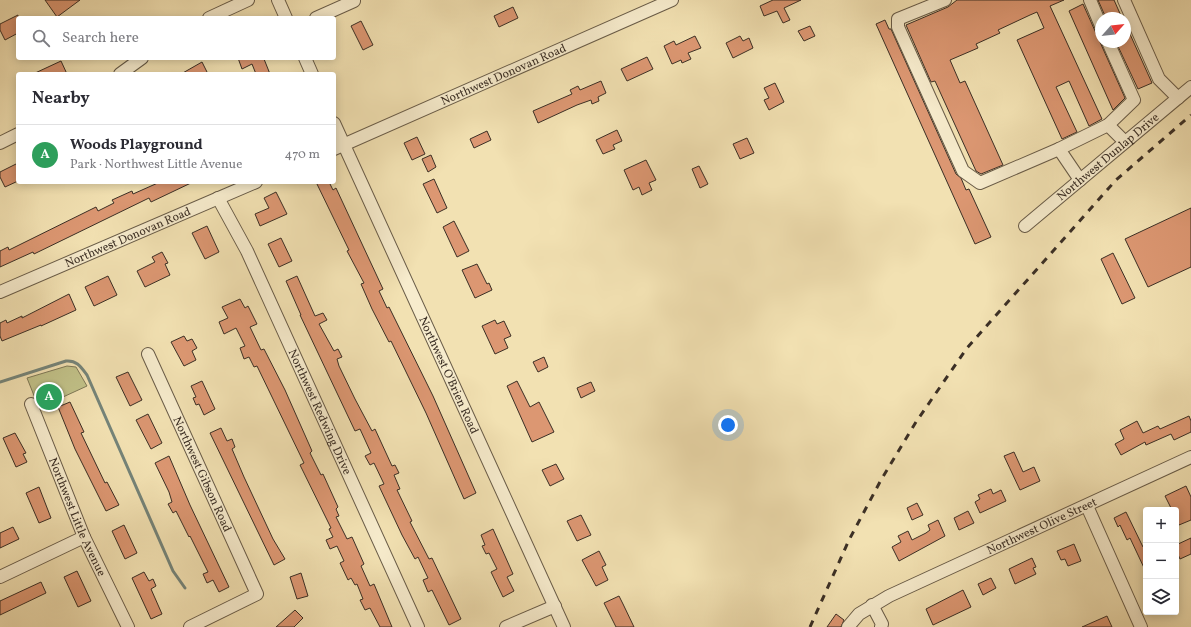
<!DOCTYPE html>
<html lang="en">
<head>
<meta charset="utf-8">
<style>
	:root { --surface:#fff; --page:#f7f7f7; --text:#2b2b33; --muted:#7c7c81; --line:#e1e1e2; --accent:#8f2418 }
	body { margin:0; font-family:Vollkorn,serif; background:var(--page); color:var(--text) }
	.controls { position:absolute; right:12px; bottom:12px; display:grid; overflow:hidden; border-radius:4px; box-shadow:0 2px 10px #0003 }
	.controls button { width:36px; height:36px; display:grid; place-items:center; padding:0; border:0; border-bottom:1px solid var(--line); background:var(--surface); color:var(--text); font:20px sans-serif }
	.compass { position:absolute; left:1095px; top:12px; width:36px; height:36px; border-radius:50%; background:var(--surface); box-shadow:0 2px 10px #0003; rotate:63deg }
	.you { position:absolute; left:728px; top:425px; width:14px; height:14px; margin:-10px; border:3px solid #fff; border-radius:50%; background:#1a73e8; box-shadow:0 0 0 6px #1a73e833 }
	.badge { display:grid; place-items:center; width:26px; height:26px; border-radius:50%; background:var(--accent); color:#fff; font-size:13px; font-weight:700 }
	.pin { position:absolute; translate:-50% -50%; border:2px solid #fff; box-shadow:0 1px 4px #0006 }
	.list { margin:0; padding:0; list-style:none }
	h2 { display:flex; justify-content:space-between; align-items:center; height:52px; margin:0; padding:0 16px; font-size:17px }
	h2 small { font-size:13px; font-weight:400; color:var(--muted) }
	.list li { display:grid; grid-template-columns:26px 1fr auto; gap:12px; align-items:center; box-sizing:border-box; height:60px; padding:0 16px; border-top:1px solid var(--line) }
	.list b { display:block; font-size:15px; white-space:nowrap }
	.list p { margin:0; font-size:13px; white-space:nowrap; color:var(--muted) }
	.list em { font-size:13px; font-style:normal; color:var(--muted) }
	.icon { flex:none; width:22px; height:22px; fill:none; stroke:currentColor; stroke-width:2; stroke-linecap:round; stroke-linejoin:round }
	.map { position:relative; flex:none; width:1191px; height:627px; overflow:hidden }
	.search { position:absolute; background:var(--surface); box-shadow:0 2px 10px #0003; left:16px; top:16px; width:320px; height:44px; display:flex; align-items:center; gap:10px; box-sizing:border-box; padding:0 14px; border-radius:4px; color:var(--muted); font-size:15px }
	.panel { position:absolute; background:var(--surface); box-shadow:0 2px 10px #0003; left:16px; top:72px; width:320px; height:112px; border-radius:4px }
	.map>svg:first-child { display:block }
	.green { fill:#c1c188; stroke:#7e7856 }
	.lines { fill:none; stroke-linecap:round; stroke-linejoin:round }
	.stream { stroke:#758479; stroke-width:3 }
	.building { fill:#dc9772; stroke:#3b2f25 }
	.minor-casing { stroke:#695c48; stroke-width:14 }
	.path { stroke:#3b2f25; stroke-width:1.5; stroke-dasharray:1 2; stroke-linecap:butt }
	.minor { stroke:#f7eccd; stroke-width:12 }
	.rail { stroke:#3b2f25; stroke-width:3; stroke-dasharray:7 7; stroke-linecap:butt }
	.labels { text-anchor:middle; stroke-width:3; stroke-linejoin:round; paint-order:stroke }
	.street-label { font-size:12px; fill:#3b2f25; stroke:#f7eccd }
</style>
</head>
<body>
<div class="map">
<svg width="1191" height="627" viewBox="0 0 1191 627">
	<rect width="100%" height="100%" fill="#f2e1b2"/>
	<filter id="stains"><feTurbulence type="fractalNoise" baseFrequency=".005" numOctaves="4"/><feColorMatrix values="0 0 0 0 .2 0 0 0 0 .09 0 0 0 0 .02 0 0 0 .5 -.17"/></filter>
	<radialGradient id="worn" r=".72"><stop offset=".6" stop-color="#630" stop-opacity="0"/><stop offset="1" stop-color="#630" stop-opacity=".3"/></radialGradient>
	<path class="green" d="M67,366L76,367L87,386L39,408L27,378Z"/>
	<g class="lines">
		<path class="stream" d="M0,382L66,361C77,360 81,367 87,375L173,571L185,588"/>
	</g>
	<path class="building" d="M45,0H80L57,17Z
		M773,0H801L784,8L790,20L783,23L777,11L764,16L760,6Z
		M957,0H1064L1050,6L1102,119L1089,126L1069,81L1056,87L1077,132L1062,139L1017,40L1044,28L1037,12L1030,15L998,30L1000,33L976,44L978,48L950,60L960,83L965,81L1003,165L981,174L976,171L935,81L931,82L906,25L948,7Z
		M1098,0H1114L1122,18H1106Z
		M1083,4L1125,98L1113,110L1069,11Z
		M513,7L518,18L499,27L494,16Z
		M18,15V33L5,40L0,30V24Z
		M885,20L889,29H891L956,174L961,178L966,190L969,189L991,237L975,244L876,24Z
		M361,21L373,45L363,50L351,26Z
		M1125,23L1152,83L1138,89L1116,42H1125Z
		M810,26L815,36L804,41L798,31Z
		M695,36L701,48L688,53L691,59L682,63L681,60L672,64L664,46L674,41L676,45Z
		M740,36L743,41L749,38L753,48L733,58L726,43Z
		M647,57L653,69L627,81L621,69Z
		M238,58H266L264,59L270,74H256L252,64L242,69Z
		M61,61L67,74H33Z
		M202,62L208,74H181Z
		M601,81L606,93L598,97L599,101L592,104L591,100L577,105L538,123L533,111L572,94L570,90L578,86L580,90Z
		M775,83L784,102L769,110L764,100L769,98L764,88Z
		M617,130L622,141L613,145L615,149L603,154L596,140Z
		M487,131L491,140L474,148L470,139Z
		M417,137L425,154L412,160L404,143Z
		M747,138L754,153L740,159L733,144Z
		M431,155L436,167L428,172L422,159Z
		M646,160L656,180L649,183L652,190L642,195L639,187L633,190L624,170Z
		M18,163V181L5,187L0,177V172Z
		M699,166L708,184L700,188L692,169Z
		M434,179L447,208L437,213L423,184Z
		M160,182H193L151,202L149,198L34,254L33,252L0,267V251L8,247L9,250L96,207L98,211L114,203L112,200L132,191L133,194Z
		M316,182H329L333,190L336,188L383,289L379,291L387,308L389,307L433,396L476,493L464,499L426,413L391,341L389,342L372,309L361,284L364,283L347,251L349,250Z
		M276,192L287,214L260,226L255,214L269,208L264,198Z
		M1191,208V267L1148,287L1125,239Z
		M454,221L469,251L457,257L443,227Z
		M207,226L219,252L205,259L192,233Z
		M281,238L292,261L279,267L268,244Z
		M162,252L168,263L165,264L170,275L145,287L137,271L155,262L152,257Z
		M1113,253L1135,298L1122,304L1101,259Z
		M477,264L487,284L489,283L492,290L475,298L462,270Z
		M108,276L117,295L94,306L85,287Z
		M297,276L315,316L323,313L327,320L319,324L334,351L338,349L342,357L337,359L339,366L355,399L372,431L375,429L392,466L395,465L399,473L394,475L400,489L397,490L412,521L410,522L429,559L432,558L461,619L449,625L432,590L428,592L423,580L428,578L418,557L415,559L402,535L379,486L384,484L374,463L370,465L365,456L371,453L360,429L355,431L300,315H301L286,281Z
		M69,294L76,310L41,326V325L2,341L0,336V323L6,320L7,323L22,316V318Z
		M240,299L245,308L248,306L257,324L250,327L261,350L264,349L285,390L312,451L310,453L321,475L323,474L338,507L336,509L339,516L336,517L347,539L352,537L364,564L361,566L370,586L374,584L392,627H380L370,608L365,610L360,600L363,599L357,584L355,585L351,578L348,580L340,563L344,561L337,546L330,549L326,540L333,537L329,529L331,528L300,465L304,463L257,366L254,367L249,357L244,359L240,348L245,346L236,328L224,334L219,322L228,318L222,307Z
		M495,320L497,324L504,321L511,336L504,339L508,348L495,354L482,326Z
		M184,336L187,341L192,339L197,348L192,351L196,360L184,366L171,342Z
		M544,357L548,367L538,372L533,362Z
		M128,372L142,400L130,406L116,377Z
		M202,381L215,409L204,415L199,404L196,405L193,398L196,397L191,386Z
		M517,381L530,407L539,402L554,432L532,442L507,386Z
		M591,382L595,391L581,398L577,388Z
		M70,402L84,432L81,433L105,483L107,482L119,505L106,511L75,449L58,407Z
		M148,414L162,443L151,449L136,420Z
		M1189,416L1191,421V432L1174,440L1171,434L1146,445L1145,442L1121,455L1115,444L1124,439L1120,430L1137,421L1143,433L1158,426L1160,429Z
		M221,428L227,441L232,439L235,447L232,449L244,477L273,539L285,559L274,565L210,433Z
		M15,433L26,453L23,454L27,462L16,467L3,438Z
		M1014,452L1023,472L1034,467L1040,481L1020,490L1004,456Z
		M169,456L190,505L229,587L219,592L213,580L207,583L203,574L208,572L190,536L189,537L176,511L173,513L168,504L172,502L169,492L155,463Z
		M556,464L564,479L550,486L542,470Z
		M1186,486L1191,497V520L1179,525L1176,518V510H1172L1165,496Z
		M39,487L51,518L39,523L26,493Z
		M991,489L993,494L1001,490L1006,501L980,513L975,502L980,499L978,495Z
		M917,503L923,515L912,520L907,508Z
		M968,511L974,523L959,530L954,518Z
		M1126,512L1143,547L1146,546V572L1130,538L1127,540L1120,525L1118,527L1114,518Z
		M581,515L591,535L577,541L567,521Z
		M938,520L945,536L899,561L892,547L901,542L898,536L908,531L912,540L926,533L930,530L928,525Z
		M124,525L137,553L125,559L112,531Z
		M13,527L19,539L0,548V533Z
		M493,529L513,574L507,577L514,591L503,597L491,572L497,569L489,553L486,554L482,546L485,545L481,535Z
		M1191,538V554L1180,559L1176,550V545Z
		M1074,544L1081,561L1068,566L1065,559L1061,560L1057,551Z
		M599,551L606,565L602,567L608,580L596,586L582,560Z
		M1032,558L1036,567L1033,568L1036,574L1015,584L1009,569Z
		M77,571L91,601L78,607L64,577Z
		M144,572L149,581L153,579L156,586L151,589L162,614L151,619L132,578Z
		M301,573L308,596L297,599L290,577Z
		M991,578L996,588L983,595L978,584Z
		M41,582L46,593L0,615V601Z
		M963,590L971,607L933,625L926,609Z
		M619,596L623,604L634,627H616L604,603Z
		M295,610L303,618L294,627H276Z
		M836,614L844,620L841,627H827Z
		M1107,616L1112,627H1082Z"/>
	<g class="lines">
		<g class="minor-casing">
			<g id="minor">
				<path d="M278,0L286,18"/>
				<path d="M945,0L898,19V27L963,171L980,183L1059,149L1108,125L1134,100L1108,42"/>
				<path d="M1090,0L1101,26"/>
				<path d="M1124,0L1159,79L1178,98"/>
				<path d="M209,18L248,0"/>
				<path d="M316,18L354,1"/>
				<path d="M305,58L312,74"/>
				<path d="M120,74L142,58"/>
				<path id="s1" d="M334,123L564,627"/>
				<path d="M1108,125L1125,142"/>
				<path d="M0,143L18,134"/>
				<path id="s2" d="M334,149L672,0"/>
				<path d="M1059,149L1080,180"/>
				<path id="s3" d="M218,198L247,251L418,627"/>
				<path id="s4" d="M1025,226L1191,87"/>
				<path id="s5" d="M0,292L256,182"/>
				<path id="s6" d="M148,354L257,594L190,627"/>
				<path id="s7" d="M31,404L84,537L128,627"/>
				<path d="M1087,506L1141,627"/>
				<path d="M0,577L84,537"/>
				<path d="M872,605L882,624L881,627"/>
				<path d="M506,627L555,606"/>
				<path id="s8" d="M848,627L859,614L889,596L1191,457"/>
			</g>
		</g>
		<path class="path" d="M39,399L53,395"/>
		<use href="#minor" class="minor"/>
		<path class="rail" d="M810,627L849,540L881,480L916,422L967,348L1116,180L1191,115"/>
	</g>
	<g class="labels">
		<g class="street-label">
			<text dy="4" stroke="none"><textPath href="#s2" startOffset="185">Northwest Donovan Road</textPath></text>
			<text dy="4" stroke="none"><textPath href="#s4" startOffset="108">Northwest Dunlap Drive</textPath></text>
			<text dy="4" stroke="none"><textPath href="#s5" startOffset="139">Northwest Donovan Road</textPath></text>
			<text dy="4" stroke="none"><textPath href="#s1" startOffset="277">Northwest O'Brien Road</textPath></text>
			<text dy="4" stroke="none"><textPath href="#s3" startOffset="237">Northwest Redwing Drive</textPath></text>
			<text dy="4" stroke="none"><textPath href="#s6" startOffset="132">Northwest Gibson Road</textPath></text>
			<text dy="4" stroke="none"><textPath href="#s7" startOffset="122">Northwest Little Avenue</textPath></text>
			<text dy="4" stroke="none"><textPath href="#s8" startOffset="220">Northwest Olive Street</textPath></text>
		</g>
	</g>
	<rect width="100%" height="100%" filter="url(#stains)"/>
	<rect width="100%" height="100%" fill="url(#worn)"/>
</svg>
<div class="controls">
<button>+</button>
<button>−</button>
<button><svg class="icon" aria-label="layers" viewBox="0 0 24 24"><path d="M12 4l9 5-9 5-9-5zM3 14l9 5 9-5"/></svg></button>
</div>
<svg class="compass" viewBox="-18 -18 36 36"><path d="M0-13l5 13h-10z" fill="#e53935"/><path d="M0 13l5-13h-10z" fill="#7c7c81"/></svg>
<div class="you"></div>
<div class="pin badge" style="left:49px;top:397px;background:#2e9e5b">A</div>
<div class="search"><svg class="icon" aria-label="search" viewBox="0 0 24 24"><circle cx="10" cy="10" r="6"/><path d="M15 15l6 6"/></svg>Search here</div>
<section class="panel">
<h2>Nearby<small></small></h2>
<ul class="list">
<li><span class="badge" style="background:#2e9e5b">A</span><div><b>Woods Playground</b><p>Park · Northwest Little Avenue</p></div><em>470 m</em></li>
</ul>
</section>
</div>
</body>
</html>
